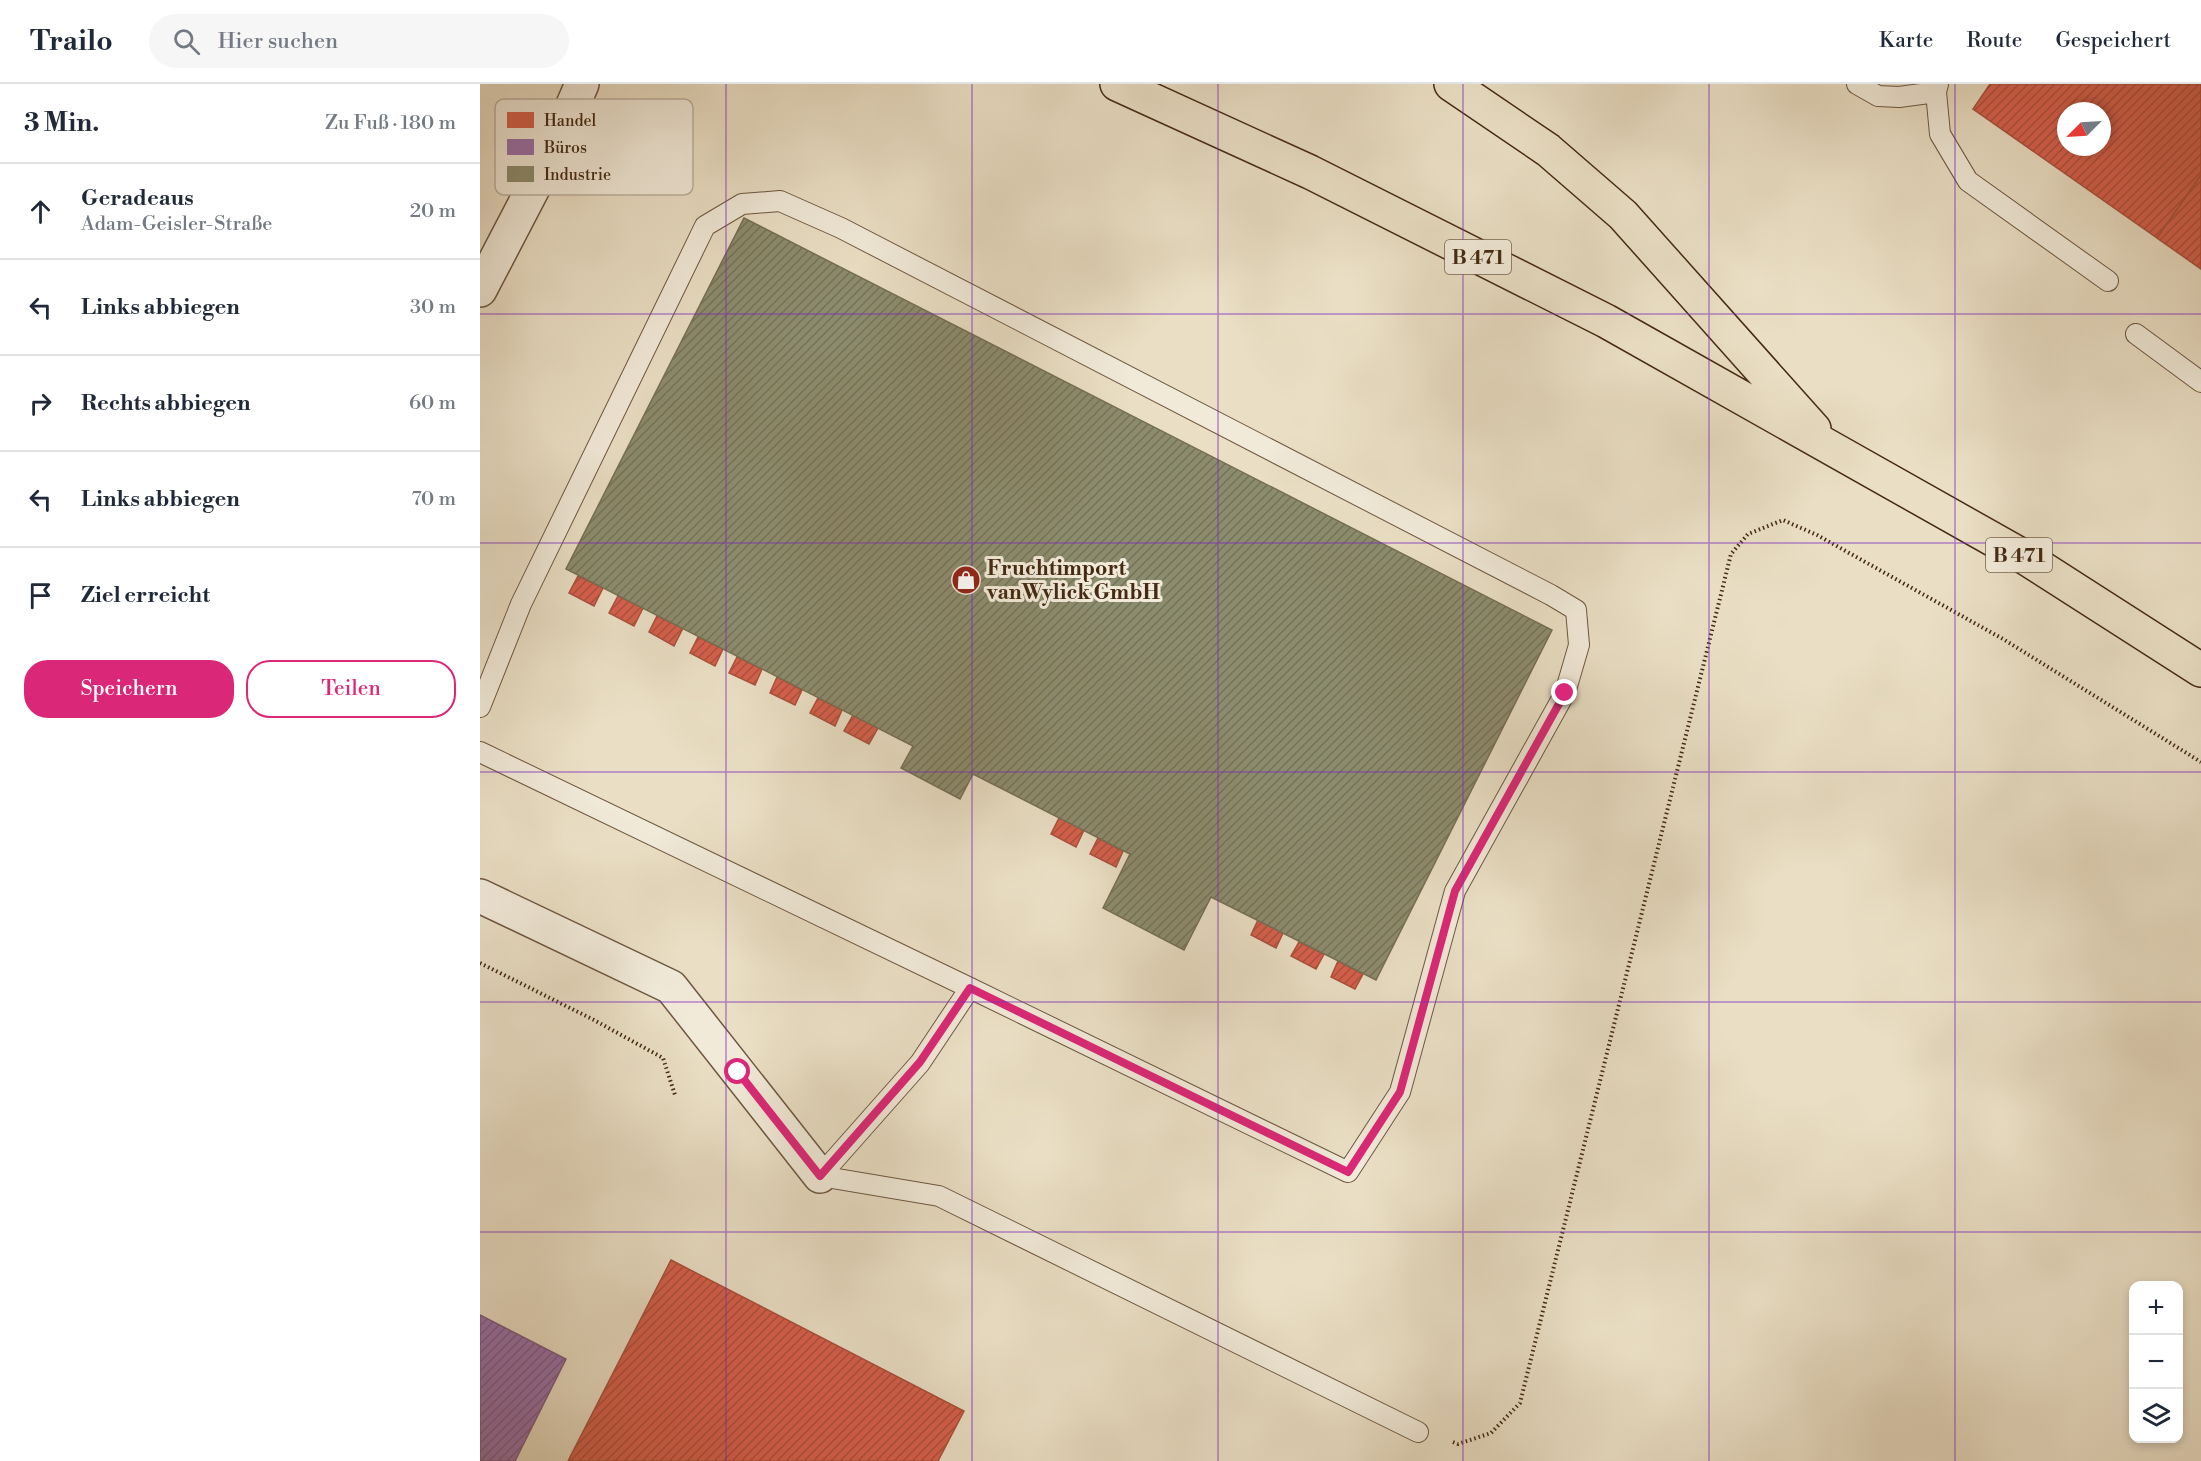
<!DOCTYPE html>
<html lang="de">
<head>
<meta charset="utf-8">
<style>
	:root { --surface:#fff; --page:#f6f6f7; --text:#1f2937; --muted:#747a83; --line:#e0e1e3; --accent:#db2777 }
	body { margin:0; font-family:"Libre Bodoni",serif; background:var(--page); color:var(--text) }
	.controls { position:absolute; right:18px; bottom:18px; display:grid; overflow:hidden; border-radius:12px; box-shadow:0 3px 9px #0003 }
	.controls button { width:54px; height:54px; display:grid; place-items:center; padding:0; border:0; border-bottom:2px solid var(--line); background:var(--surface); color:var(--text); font:30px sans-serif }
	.compass { position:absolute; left:1577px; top:18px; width:54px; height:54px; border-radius:50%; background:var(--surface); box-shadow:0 3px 9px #0003; rotate:246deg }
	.stop { position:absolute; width:18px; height:18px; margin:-14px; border:4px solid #db2777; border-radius:50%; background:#fff }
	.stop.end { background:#db2777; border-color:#fff; box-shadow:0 2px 6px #0008 }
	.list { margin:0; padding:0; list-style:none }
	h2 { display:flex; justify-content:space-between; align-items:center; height:78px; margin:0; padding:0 24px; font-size:26px }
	h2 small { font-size:20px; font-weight:400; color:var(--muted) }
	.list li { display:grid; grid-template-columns:39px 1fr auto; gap:18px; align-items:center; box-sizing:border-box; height:96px; padding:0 24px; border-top:2px solid var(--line) }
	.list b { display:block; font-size:22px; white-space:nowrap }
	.list p { margin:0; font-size:20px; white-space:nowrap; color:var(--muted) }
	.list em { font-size:20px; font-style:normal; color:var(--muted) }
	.actions { display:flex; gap:12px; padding:18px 24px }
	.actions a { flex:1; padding:14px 0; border:2px solid var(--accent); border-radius:24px; text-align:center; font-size:21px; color:var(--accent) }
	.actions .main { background:var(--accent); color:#fff }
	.icon { flex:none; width:33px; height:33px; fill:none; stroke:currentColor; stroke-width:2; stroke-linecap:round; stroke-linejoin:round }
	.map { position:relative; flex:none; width:1721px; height:1377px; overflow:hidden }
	header { display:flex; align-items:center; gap:36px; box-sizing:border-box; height:84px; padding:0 30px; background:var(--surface); border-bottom:2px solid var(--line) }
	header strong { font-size:28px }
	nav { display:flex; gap:33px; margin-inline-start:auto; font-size:21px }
	.search { width:420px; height:54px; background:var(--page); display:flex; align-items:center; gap:15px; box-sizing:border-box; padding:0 21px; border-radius:33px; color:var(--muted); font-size:22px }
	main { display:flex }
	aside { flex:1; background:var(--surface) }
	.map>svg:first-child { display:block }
	.shops { fill:url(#shops-hatch); stroke:#aa503c; stroke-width:1.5; fill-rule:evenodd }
	.offices { fill:url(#offices-hatch); stroke:#805b7d; stroke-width:1.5 }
	.industry { fill:url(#industry-hatch); stroke:#766f53; stroke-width:1.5 }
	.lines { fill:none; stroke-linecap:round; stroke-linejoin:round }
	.service-casing { stroke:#6e5740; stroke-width:22 }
	.minor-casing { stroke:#6e5740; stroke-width:36 }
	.tertiary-casing { stroke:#6e5740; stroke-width:36 }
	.trunk-casing { stroke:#442a13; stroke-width:36 }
	.path { stroke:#442a13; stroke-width:4; stroke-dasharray:1.5 3; stroke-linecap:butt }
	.service { stroke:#f1ead9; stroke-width:20 }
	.minor { stroke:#f1ead9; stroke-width:33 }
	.tertiary { stroke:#f1ead9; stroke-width:33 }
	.trunk { stroke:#eadfc5; stroke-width:33 }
	.route { stroke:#db2777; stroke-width:8 }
	.grid { fill:none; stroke:#7b2cbf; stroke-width:1.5; stroke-opacity:0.55 }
	.labels { text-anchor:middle; stroke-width:6; stroke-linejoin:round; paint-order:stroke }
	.shield { fill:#f1ead9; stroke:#78644e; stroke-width:1.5 }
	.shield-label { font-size:20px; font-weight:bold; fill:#442a13 }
	.poi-label { font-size:21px; font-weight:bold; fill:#442a13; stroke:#f1ead9; text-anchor:start }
	.key { fill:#f1ead9; stroke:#bdb09e; stroke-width:1.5 }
	.key-label { font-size:16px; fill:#442a13 }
</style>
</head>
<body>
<header>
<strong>Trailo</strong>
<div class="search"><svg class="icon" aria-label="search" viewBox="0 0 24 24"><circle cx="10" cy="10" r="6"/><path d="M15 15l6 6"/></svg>Hier suchen</div>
<nav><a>Karte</a><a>Route</a><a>Gespeichert</a></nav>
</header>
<main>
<aside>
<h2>3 Min.<small>Zu Fuß · 180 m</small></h2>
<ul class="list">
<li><svg class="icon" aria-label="ahead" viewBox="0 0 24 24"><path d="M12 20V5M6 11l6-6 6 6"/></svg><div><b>Geradeaus</b><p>Adam-Geisler-Straße</p></div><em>20 m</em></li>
<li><svg class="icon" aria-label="left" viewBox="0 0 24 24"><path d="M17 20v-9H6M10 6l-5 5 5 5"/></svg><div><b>Links abbiegen</b></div><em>30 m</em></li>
<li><svg class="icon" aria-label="right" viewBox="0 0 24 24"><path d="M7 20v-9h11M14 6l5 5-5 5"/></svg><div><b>Rechts abbiegen</b></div><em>60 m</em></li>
<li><svg class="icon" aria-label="left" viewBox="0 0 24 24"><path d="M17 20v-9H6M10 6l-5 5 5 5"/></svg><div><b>Links abbiegen</b></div><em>70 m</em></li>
<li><svg class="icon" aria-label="arrive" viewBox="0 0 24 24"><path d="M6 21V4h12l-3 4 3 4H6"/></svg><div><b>Ziel erreicht</b></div></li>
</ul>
<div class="actions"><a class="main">Speichern</a><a>Teilen</a></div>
</aside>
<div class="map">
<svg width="1721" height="1377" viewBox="0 0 1721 1377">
	<defs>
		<pattern id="shops-hatch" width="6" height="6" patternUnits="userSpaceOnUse" patternTransform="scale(1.5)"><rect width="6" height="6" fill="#d6604d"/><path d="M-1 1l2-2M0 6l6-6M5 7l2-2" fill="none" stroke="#af4f3f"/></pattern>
		<pattern id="offices-hatch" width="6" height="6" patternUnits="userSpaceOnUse" patternTransform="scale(1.5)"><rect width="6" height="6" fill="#9970ab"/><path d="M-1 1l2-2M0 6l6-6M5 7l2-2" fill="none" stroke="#7e5c8a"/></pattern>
		<pattern id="industry-hatch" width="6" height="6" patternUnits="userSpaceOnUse" patternTransform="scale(1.5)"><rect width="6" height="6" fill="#8c8c6e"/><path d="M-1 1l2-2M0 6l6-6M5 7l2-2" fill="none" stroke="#747359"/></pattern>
	</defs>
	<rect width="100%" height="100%" fill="#eadfc5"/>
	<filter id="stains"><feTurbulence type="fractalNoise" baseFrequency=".00333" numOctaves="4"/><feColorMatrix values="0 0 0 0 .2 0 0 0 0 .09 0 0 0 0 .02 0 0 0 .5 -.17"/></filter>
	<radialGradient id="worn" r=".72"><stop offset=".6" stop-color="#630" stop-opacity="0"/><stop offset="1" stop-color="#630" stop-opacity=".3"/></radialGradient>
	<path class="shops" d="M1510,0H1721V91L1677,154L1493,25ZM1586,27H1622V63H1586Z
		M1721,91V185L1677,154Z
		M98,492L123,504L114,522L89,509Z
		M138,512L163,524L154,542L129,529Z
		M177,532L203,544L194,562L169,548Z
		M218,553L243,565L235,582L210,569Z
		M257,573L282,585L275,601L249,589Z
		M297,593L322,606L315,621L290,609Z
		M338,614L362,626L355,642L330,629Z
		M373,631L398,644L389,660L364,647Z
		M579,734L604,746L596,763L571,750Z
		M618,754L643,767L636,783L610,770Z
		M778,836L803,849L796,864L771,851Z
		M819,858L844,870L836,885L811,872Z
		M858,877L883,890L875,905L851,893Z
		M191,1176L484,1327L458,1377H88Z"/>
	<path class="offices" d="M0,1231L86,1275L35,1377H0Z"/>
	<path class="industry" d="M264,134L1072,546L896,896L731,813L704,866L623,824L650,770L493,690L480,715L421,684L433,662L86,485Z"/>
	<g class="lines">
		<g class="service-casing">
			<path id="service" d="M1377,0L1398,12L1419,13L1456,8
				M1458,0L1456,8L1460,50L1488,97L1628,197
				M1656,250L1721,298
				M0,623L41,520L225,142L262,120L300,117L361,144L1071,511L1096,526L1099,561L1085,609L975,807L920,1008L868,1088L490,904L440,979L340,1092
				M0,668L490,904
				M340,1092L459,1112L938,1348"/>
		</g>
		<g class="minor-casing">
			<path id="minor" d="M0,812L191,903L340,1092"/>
		</g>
		<g class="tertiary-casing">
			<path id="tertiary" d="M0,206L75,62L102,0"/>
		</g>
		<g class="trunk-casing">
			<path id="trunk" d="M637,0L830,88L1126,237L1546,474L1721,586
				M971,0L1068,66L1143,131L1334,345"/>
		</g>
		<path class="path" d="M0,879L114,936L183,974L195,1011
			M973,1358L978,1360L1011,1349L1040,1319L1251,470L1268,450L1303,436L1337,451L1523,555L1721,678"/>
		<use href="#service" class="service"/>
		<use href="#minor" class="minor"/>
		<use href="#tertiary" class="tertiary"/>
		<use href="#trunk" class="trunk"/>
	</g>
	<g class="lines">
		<path class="route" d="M258,988L340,1092L440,978L490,904L868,1088L920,1008L975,807L1085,609"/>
	</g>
	<path class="grid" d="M246,0V1377M492,0V1377M738,0V1377M983,0V1377M1229,0V1377M1475,0V1377M0,230H1721M0,459H1721M0,688H1721M0,918H1721M0,1148H1721"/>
	<defs>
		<g id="shop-disc" transform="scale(1.5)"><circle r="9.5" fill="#8f2418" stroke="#f1ead9"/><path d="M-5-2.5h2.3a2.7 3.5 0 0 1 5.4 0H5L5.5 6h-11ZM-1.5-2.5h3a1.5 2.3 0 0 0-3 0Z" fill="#fff"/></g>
	</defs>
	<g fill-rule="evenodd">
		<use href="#shop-disc" x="486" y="496"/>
	</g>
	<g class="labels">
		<g class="shield">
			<rect x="965" y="156" width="66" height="34" rx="4.5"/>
			<rect x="1506" y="454" width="66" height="34" rx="4.5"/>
		</g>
		<g class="shield-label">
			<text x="998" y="180">B 471</text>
			<text x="1539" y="478">B 471</text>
		</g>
		<g class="poi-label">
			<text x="507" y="491">Fruchtimport<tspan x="507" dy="24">vanWylick GmbH</tspan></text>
		</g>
	</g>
	<rect x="15" y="15" width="198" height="96" rx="9" class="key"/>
	<rect x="27" y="28" width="27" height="16" fill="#d6604d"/>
	<rect x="27" y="55" width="27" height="16" fill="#9970ab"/>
	<rect x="27" y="82" width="27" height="16" fill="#8c8c6e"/>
	<g class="key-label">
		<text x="64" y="42">Handel</text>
		<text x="64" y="69">Büros</text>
		<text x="64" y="96">Industrie</text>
	</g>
	<rect width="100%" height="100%" filter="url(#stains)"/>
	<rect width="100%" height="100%" fill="url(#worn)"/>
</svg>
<div class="controls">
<button>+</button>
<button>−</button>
<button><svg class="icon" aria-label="layers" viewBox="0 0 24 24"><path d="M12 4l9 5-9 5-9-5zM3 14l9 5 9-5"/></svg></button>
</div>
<svg class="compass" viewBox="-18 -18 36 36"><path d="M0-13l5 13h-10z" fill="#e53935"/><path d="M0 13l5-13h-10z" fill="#747a83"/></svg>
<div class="stop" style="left:258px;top:988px"></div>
<div class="stop end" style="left:1085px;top:609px"></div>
</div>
</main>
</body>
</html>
